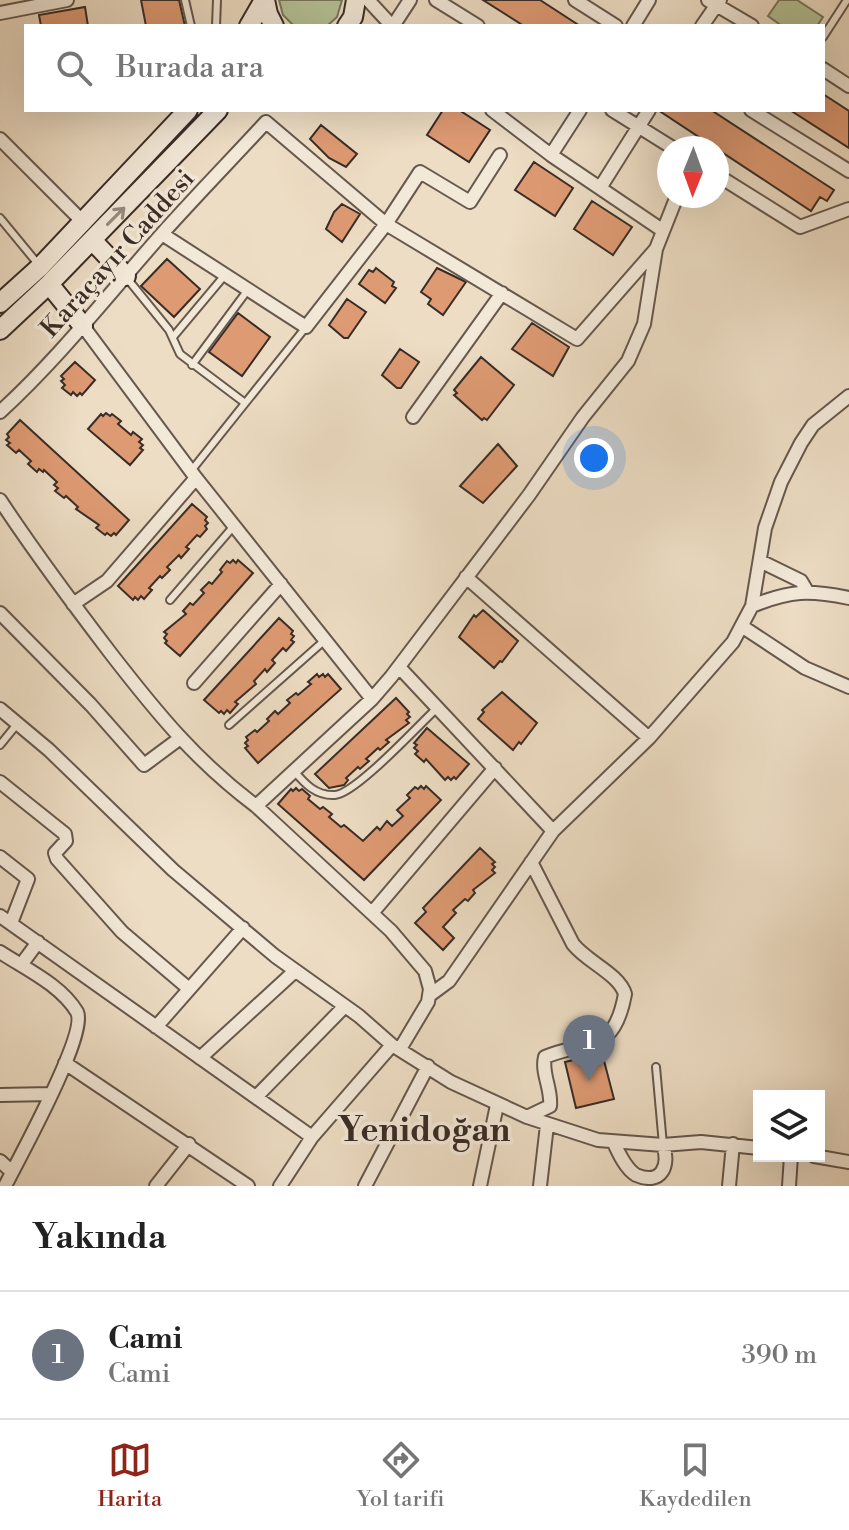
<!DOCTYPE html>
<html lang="tr">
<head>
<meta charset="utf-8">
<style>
	:root { --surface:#fff; --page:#f6f6f6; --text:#222; --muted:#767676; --line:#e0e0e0; --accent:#8f2418 }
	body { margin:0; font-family:"Libre Bodoni",serif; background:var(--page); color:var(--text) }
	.controls { position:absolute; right:24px; bottom:24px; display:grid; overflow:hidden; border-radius:0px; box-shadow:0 8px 32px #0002 }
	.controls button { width:72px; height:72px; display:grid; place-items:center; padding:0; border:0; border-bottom:2px solid var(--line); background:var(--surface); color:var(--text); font:40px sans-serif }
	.compass { position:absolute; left:657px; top:136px; width:72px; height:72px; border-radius:50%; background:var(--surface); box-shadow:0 8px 32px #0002; rotate:181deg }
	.you { position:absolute; left:594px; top:458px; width:28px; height:28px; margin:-20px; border:6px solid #fff; border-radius:50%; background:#1a73e8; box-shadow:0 0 0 12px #1a73e833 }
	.badge { display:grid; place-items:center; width:52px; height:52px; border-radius:50%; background:var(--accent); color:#fff; font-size:26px; font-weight:700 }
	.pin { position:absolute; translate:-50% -66px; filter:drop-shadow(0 2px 4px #0008) }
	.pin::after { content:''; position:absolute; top:42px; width:28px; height:24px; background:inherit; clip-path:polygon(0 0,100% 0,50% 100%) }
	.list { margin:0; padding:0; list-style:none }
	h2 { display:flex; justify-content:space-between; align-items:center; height:104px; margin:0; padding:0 32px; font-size:34px }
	h2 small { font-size:26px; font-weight:400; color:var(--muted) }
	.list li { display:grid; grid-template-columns:52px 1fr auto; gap:24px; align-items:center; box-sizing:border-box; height:128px; padding:0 32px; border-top:2px solid var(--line) }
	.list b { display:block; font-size:30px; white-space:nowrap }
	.list p { margin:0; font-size:26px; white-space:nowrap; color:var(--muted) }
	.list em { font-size:26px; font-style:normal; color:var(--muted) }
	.icon { flex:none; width:44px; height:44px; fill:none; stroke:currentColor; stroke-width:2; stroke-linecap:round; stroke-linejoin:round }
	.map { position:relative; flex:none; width:849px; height:1186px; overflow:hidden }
	.search { position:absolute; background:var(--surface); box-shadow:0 8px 32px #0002; left:24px; right:24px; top:24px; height:88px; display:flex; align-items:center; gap:20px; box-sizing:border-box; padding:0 28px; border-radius:0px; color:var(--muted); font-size:30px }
	.sheet { height:232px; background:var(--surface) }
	nav { display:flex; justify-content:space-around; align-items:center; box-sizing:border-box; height:112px; border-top:2px solid var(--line); background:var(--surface); font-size:22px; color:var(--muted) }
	nav a { display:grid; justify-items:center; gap:4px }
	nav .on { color:var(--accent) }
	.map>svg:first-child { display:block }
	.green { fill:#b5c296; stroke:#77775e; stroke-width:2 }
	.building { fill:#de9a73; stroke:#392c26; stroke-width:2 }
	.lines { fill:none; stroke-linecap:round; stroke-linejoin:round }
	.lane-casing { stroke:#66584e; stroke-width:10 }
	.street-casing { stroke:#66584e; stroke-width:16 }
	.secondary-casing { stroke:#392c26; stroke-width:22 }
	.lane { stroke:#f3e9d9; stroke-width:6 }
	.street { stroke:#f3e9d9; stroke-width:12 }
	.secondary { stroke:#f3e9d9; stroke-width:18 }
	.oneway { stroke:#968a80 }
	.labels { text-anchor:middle; stroke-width:7; stroke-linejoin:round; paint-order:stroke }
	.street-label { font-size:26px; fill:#392c26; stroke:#f3e9d9 }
	.district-label { font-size:34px; font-weight:bold; fill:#392c26; stroke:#f3e9d9 }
</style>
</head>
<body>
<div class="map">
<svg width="849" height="1186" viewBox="0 0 849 1186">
	<rect width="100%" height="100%" fill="#edddc4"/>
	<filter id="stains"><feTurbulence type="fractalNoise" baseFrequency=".0025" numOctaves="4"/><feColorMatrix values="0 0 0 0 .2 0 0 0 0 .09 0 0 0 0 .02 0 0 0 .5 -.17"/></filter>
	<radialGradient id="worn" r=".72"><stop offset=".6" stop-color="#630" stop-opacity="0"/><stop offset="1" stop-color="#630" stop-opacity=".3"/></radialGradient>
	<path class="green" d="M279,0H342L337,17L327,26H294L283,15Z
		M779,0H797L823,17L817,26H782L768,16Z"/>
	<path class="building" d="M141,0H179L185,26H146Z
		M483,0H540L580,26H524Z
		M85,7L88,26H41L39,15Z
		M823,94L849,111V148L790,110H823Z
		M443,110H459L490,130L469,162L427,135Z
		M658,110H711L834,190L827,201L820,197L811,211Z
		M321,125L357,154L346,167L329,158L310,139Z
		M534,162L573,188L555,216L515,190Z
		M592,201L632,227L613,255L574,229Z
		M342,204L360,214L342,242L326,229L334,212Z
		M167,259L200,289L174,317L141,286Z
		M376,268L394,282L392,286L396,288L385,303L359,284L369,270L373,272Z
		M437,268L466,282L443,315L428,304L431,299L421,292Z
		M347,299L366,312L348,338H344L329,325Z
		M238,313L270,337L242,376L209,352Z
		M532,323L569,347L553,376L512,349Z
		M400,349L419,362L401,388H397L382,375Z
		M481,357L514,385L487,420L484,418L482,420L454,395L457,393L454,390Z
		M75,362L95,380L82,395L80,393L77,396L73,392L71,395L62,388L65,385L61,381L64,379L61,376Z
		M106,413L110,416L112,414L121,421L118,424L131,435L133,432L142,439L139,442L143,445L140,448L143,450L130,465L88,429L101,414L103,416Z
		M20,420L129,520L116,535L114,533L111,536L107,533L105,535L96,528L99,525L76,509L78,507L66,496L64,498L55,491L58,488L54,485L57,482L44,470L43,472L39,469L37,472L28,464L31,461L19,450L16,453L7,445L10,443L6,440L9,437L7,434Z
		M498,444L517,466L483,503L460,486Z
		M192,504L207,517L205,520L208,523L205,526L207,529L200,537L197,535L186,547L189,549L181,558L179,555L167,567L170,570L162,578L160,576L149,588L152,590L144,599L141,596L138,600L135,597L133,600L118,586Z
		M233,560L236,563L238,560L253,573L180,656L165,643L167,641L164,638L167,634L164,632L186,614L183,611L190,603L193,605L204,593L201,590L209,582L212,584L222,572L220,570L227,561L230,563Z
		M483,610L518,641L502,662L500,661L494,668L459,637L474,615L476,617Z
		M279,618L293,631L291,634L294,636L291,640L294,642L286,651L283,648L272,660L275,663L267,672L265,669L254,681L256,684L235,702L238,704L230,713L227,710L224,714L221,711L219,713L204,700Z
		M317,674L319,677L323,674L325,677L328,674L341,689L258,763L245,748L248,746L245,743L248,740L246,737L255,730L257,732L269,721L267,719L275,711L278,714L290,703L287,700L296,693L298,695L311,684L308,682Z
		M502,692L537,723L521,744L519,742L513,750L478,719L484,712L482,710Z
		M396,698L409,712L407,714L410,717L406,720L409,723L386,740L389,742L380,750L378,748L366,759L369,761L360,769L358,767L346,778L348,780L344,785L329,788L315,774Z
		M427,728L469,764L456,779L454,777L451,780L448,777L445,780L426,759L424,762L415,754L418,751L414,748L417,745L414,743Z
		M421,786L424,789L426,786L441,800L364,880L278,804L291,789L293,791L296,788L299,791L302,789L310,796L308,799L320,809L323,807L332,814L329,817L341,827L344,825L363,841L377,827L380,830L387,821L392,826L403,816L397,810L410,798L407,795L415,787L418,789Z
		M480,848L495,862L492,864L495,867L492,870L495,873L473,890L475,893L468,901L465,899L453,910L456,913L443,927L454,938L443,950L415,923L426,912L423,908Z
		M602,1053L614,1099L576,1108L565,1062Z"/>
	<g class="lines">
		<g class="lane-casing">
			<path id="lane" d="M185,0L191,26
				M216,26L217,0
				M823,37L847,0
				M0,218L38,264
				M126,277L169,330L180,354L245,403
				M173,337L225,275
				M192,365L247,291
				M191,471L306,327
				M170,600L233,527
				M229,725L325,640
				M0,745L18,723
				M294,771C305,784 316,796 335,795C355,794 416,728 434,711
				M656,1067L663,1145"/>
		</g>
		<g class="street-casing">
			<path id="street" d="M368,0L392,26
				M436,0L478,26
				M575,0L616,26
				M708,0L752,26
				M0,13L67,0
				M393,26L410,0
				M633,26L649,0
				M702,26L720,0
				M823,69L849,86
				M492,110L551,155L662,230
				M612,110L673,148
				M751,110L849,171
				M0,139L83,222
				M551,155L580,110
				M717,175L800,227L849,209
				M600,188L649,110
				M162,234L306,327L386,224L420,172L470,202L500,155
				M83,326L196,478L372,699
				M0,412C59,358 108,295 161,235C195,197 231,160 266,122L386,224L577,339L655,250
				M413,417L502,293
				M0,500C35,553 73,604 112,655C157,713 196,761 256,806
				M760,561L801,581L807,591
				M466,577L649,738
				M73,604L107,581L196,478
				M752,606C791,590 809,590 849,598
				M0,613L91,705L144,765L179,739
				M743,627L805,668L849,687
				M399,667L553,831
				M194,683L281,584
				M0,709L49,750L173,870L275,956L359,1016L392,1045L451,1082L527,1117L598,1140L663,1145L701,1142L759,1148
				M0,782L65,834L66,841L55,853L57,859L122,932L188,988
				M0,857L28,879L11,923
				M372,913L495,768
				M0,916L312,1137
				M0,952C26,969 61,985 77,1012C88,1034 18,1160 5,1186
				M21,965L38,942
				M430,995L449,981L553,831L649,738L733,642L752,606L765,528L781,482L801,443L813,425L849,396
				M156,1027L243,928
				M400,1049L428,1002L430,989L425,971L391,931L256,806L372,699L391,677L529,495L583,417L628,361L644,324L656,249L677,196
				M200,1058L295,971
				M65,1063L248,1186
				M0,1095L51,1094
				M256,1097L345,1006
				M527,1117L550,1106C552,1089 541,1073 545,1057C589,1039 614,1054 625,994C619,974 587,962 573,944L531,862
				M614,1143C619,1154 626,1169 636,1175C662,1186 670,1165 663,1145
				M814,1156L849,1162
				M0,1161L12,1172
				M156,1186L189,1144
				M280,1186L312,1137L392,1045
				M365,1186L428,1066
				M480,1186L497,1105
				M540,1186L547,1125
				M729,1186L733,1144
				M789,1186L791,1156"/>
		</g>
		<g class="secondary-casing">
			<path id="secondary" d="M265,0L268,14L274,26
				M249,26L264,0
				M347,26L353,17L356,0
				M92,240L126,276
				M49,284L83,326
				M0,303L40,267L188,110
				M0,330L49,284L218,110"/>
		</g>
		<use href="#lane" class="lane"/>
		<use href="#street" class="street"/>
		<use href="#secondary" class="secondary"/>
	</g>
	<defs><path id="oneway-shaft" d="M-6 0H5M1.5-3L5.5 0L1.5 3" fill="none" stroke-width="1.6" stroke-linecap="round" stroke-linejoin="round" transform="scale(2)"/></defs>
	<use class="oneway" href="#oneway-shaft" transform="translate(116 216) rotate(-45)"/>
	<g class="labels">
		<g class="street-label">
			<text transform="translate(117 253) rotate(-48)" y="9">Karaçayır Caddesi</text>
		</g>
		<g class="district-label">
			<text x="424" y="1141">Yenidoğan</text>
		</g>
	</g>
	<rect width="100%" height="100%" filter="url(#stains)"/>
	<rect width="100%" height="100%" fill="url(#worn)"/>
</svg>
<div class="controls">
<button><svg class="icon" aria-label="layers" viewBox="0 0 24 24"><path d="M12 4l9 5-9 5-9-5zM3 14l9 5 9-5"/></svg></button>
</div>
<svg class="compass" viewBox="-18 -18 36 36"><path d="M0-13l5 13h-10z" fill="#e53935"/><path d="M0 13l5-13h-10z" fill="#767676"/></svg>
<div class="you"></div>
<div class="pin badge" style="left:589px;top:1081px;background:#6b7280">1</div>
<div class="search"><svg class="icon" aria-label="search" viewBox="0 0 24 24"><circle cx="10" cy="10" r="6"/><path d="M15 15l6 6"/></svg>Burada ara</div>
</div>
<section class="sheet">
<h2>Yakında<small></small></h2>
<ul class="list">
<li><span class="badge" style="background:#6b7280">1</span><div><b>Cami</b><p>Cami</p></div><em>390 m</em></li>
</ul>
</section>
<nav>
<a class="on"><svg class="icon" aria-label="map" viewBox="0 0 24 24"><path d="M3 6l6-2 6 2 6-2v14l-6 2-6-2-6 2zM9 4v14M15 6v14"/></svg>Harita</a>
<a><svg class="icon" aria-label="directions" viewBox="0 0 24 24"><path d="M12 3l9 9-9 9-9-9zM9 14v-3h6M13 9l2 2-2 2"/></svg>Yol tarifi</a>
<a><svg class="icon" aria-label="saved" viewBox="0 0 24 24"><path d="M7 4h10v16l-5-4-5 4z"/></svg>Kaydedilen</a>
</nav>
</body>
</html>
